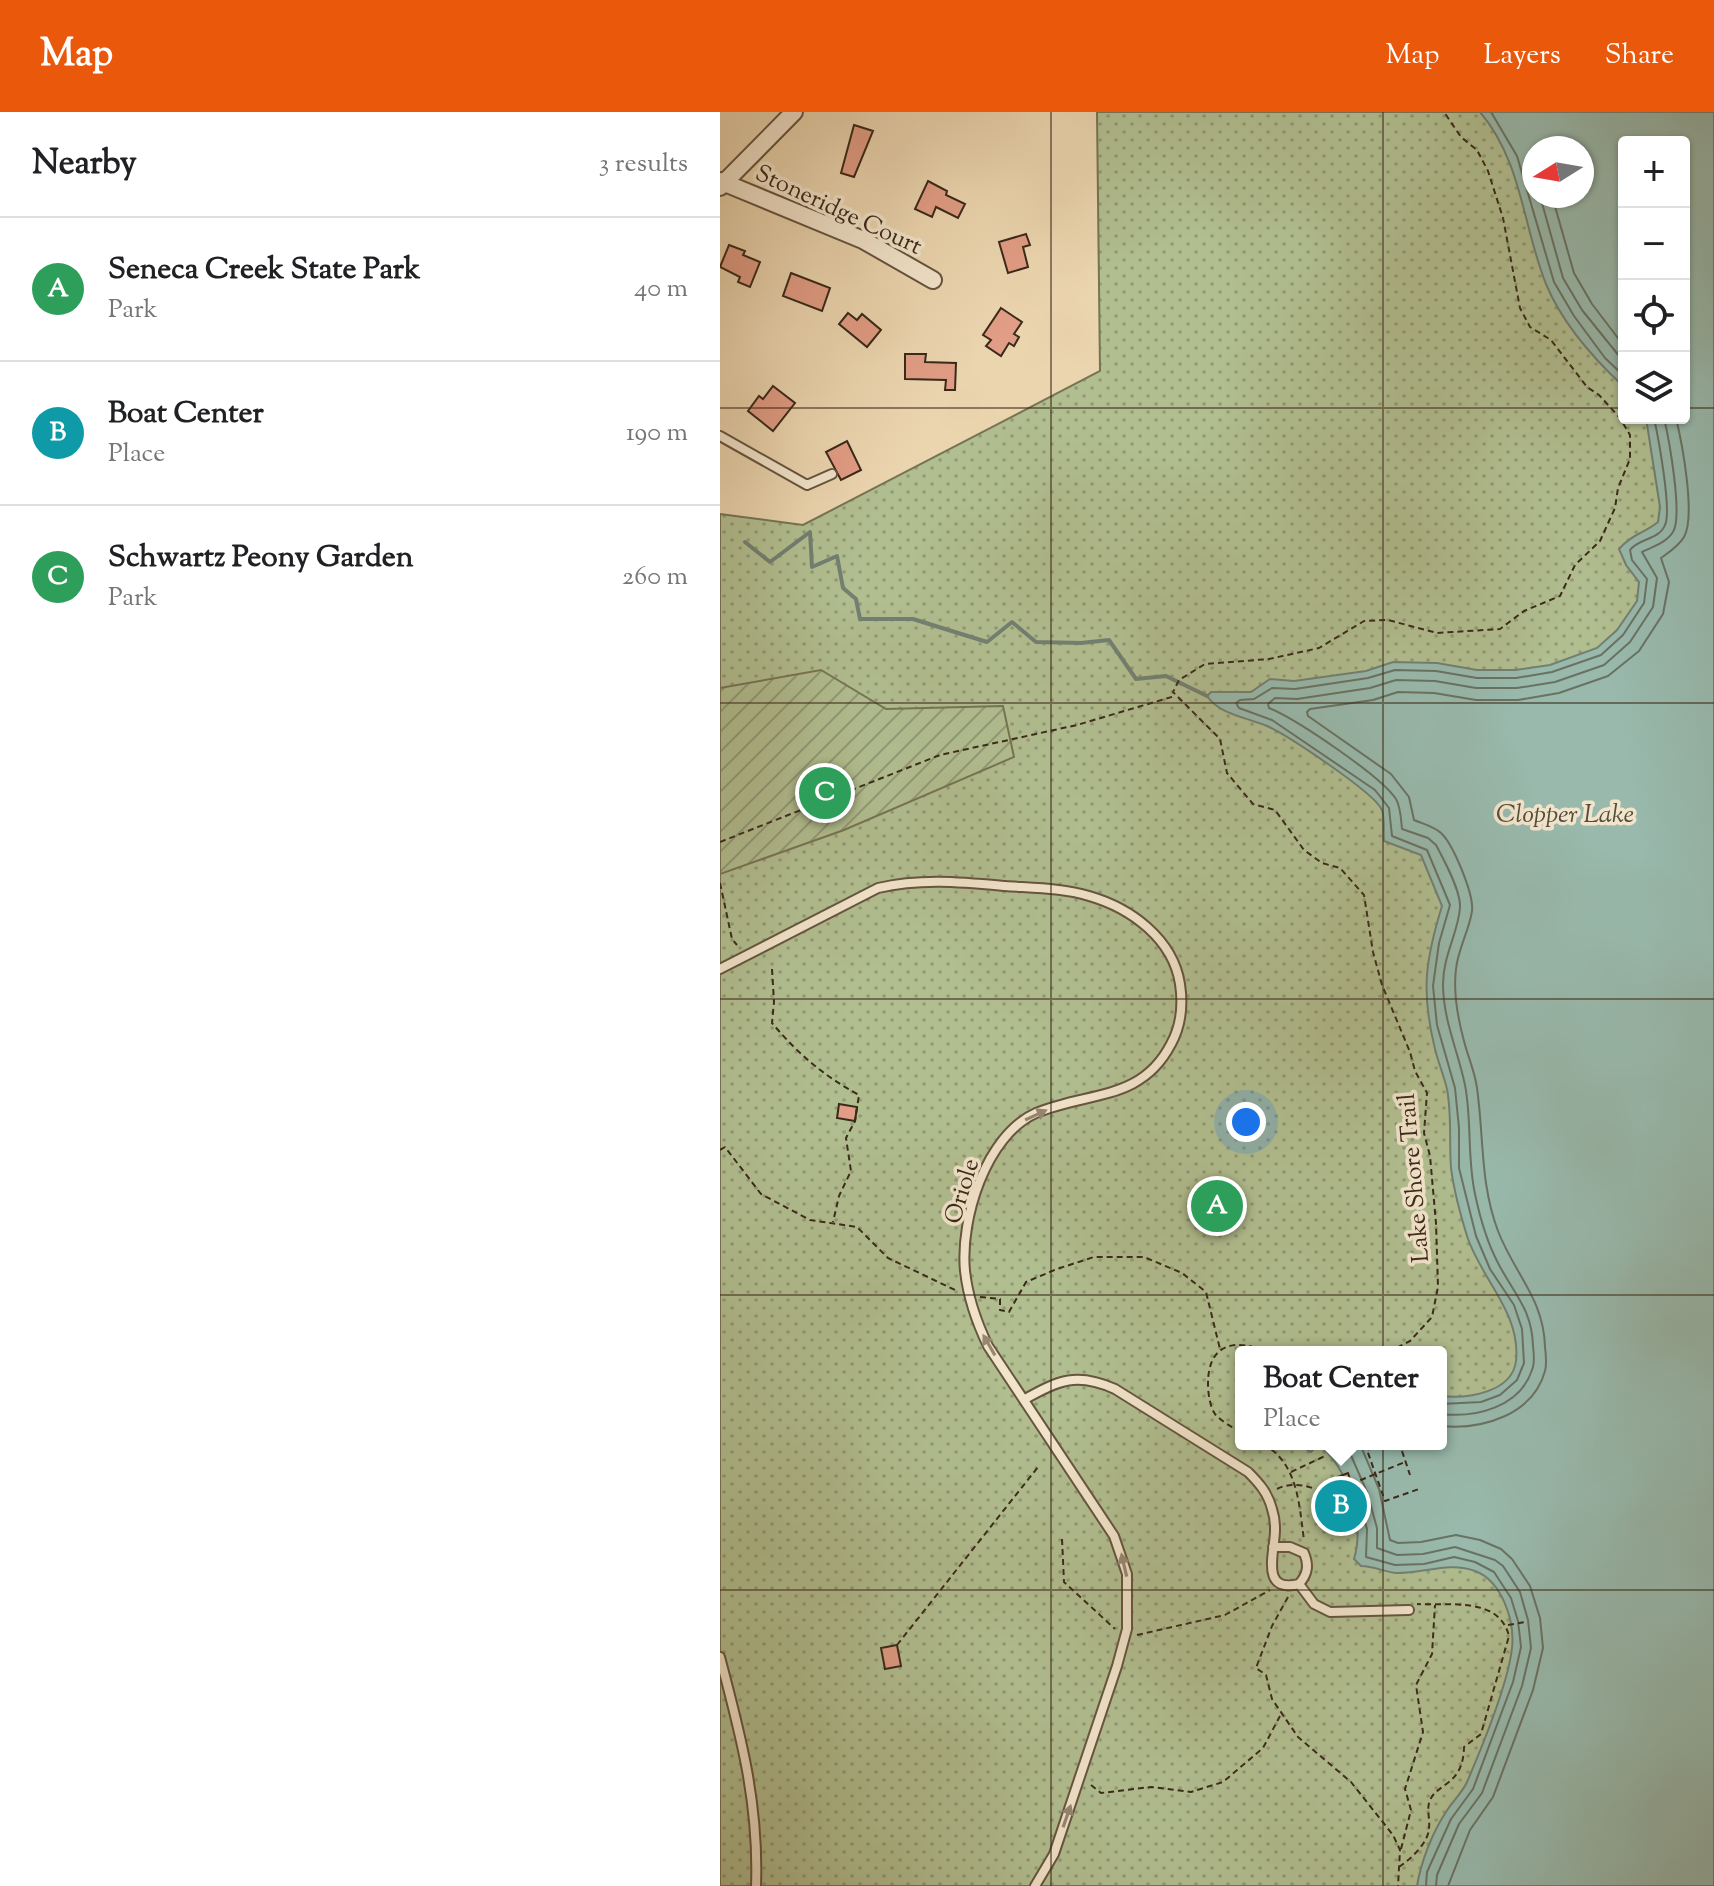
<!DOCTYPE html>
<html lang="en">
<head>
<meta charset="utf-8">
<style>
	:root { --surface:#fff; --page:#f2f2f2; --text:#202124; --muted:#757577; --line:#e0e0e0; --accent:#ea580c }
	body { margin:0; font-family:"Sorts Mill Goudy",serif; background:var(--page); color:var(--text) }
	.controls { position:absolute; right:24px; top:24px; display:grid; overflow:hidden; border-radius:8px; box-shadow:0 2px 6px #0004 }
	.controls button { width:72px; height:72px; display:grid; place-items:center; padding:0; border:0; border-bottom:2px solid var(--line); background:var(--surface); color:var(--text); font:40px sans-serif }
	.compass { position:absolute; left:802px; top:24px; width:72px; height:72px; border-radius:50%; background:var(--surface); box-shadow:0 2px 6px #0004; rotate:259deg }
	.you { position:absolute; left:526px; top:1010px; width:28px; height:28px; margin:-20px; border:6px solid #fff; border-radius:50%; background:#1a73e8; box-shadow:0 0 0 12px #1a73e833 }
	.badge { display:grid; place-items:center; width:52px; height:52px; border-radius:50%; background:var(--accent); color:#fff; font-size:26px; font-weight:700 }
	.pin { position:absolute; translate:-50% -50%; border:4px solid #fff; box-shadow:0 2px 8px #0006 }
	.popup { position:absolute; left:515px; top:1234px; width:212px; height:104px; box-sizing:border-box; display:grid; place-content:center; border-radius:8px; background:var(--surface); filter:drop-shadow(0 2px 6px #0005); font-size:26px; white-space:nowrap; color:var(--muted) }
	.popup b { font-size:30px; color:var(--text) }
	.popup::after { content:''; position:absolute; left:50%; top:100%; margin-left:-16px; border:16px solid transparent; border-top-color:var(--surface) }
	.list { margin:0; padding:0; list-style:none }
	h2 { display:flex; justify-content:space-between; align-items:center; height:104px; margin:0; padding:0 32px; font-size:34px }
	h2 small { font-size:26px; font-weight:400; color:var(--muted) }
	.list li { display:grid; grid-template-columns:52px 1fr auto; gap:24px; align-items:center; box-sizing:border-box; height:144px; padding:0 32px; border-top:2px solid var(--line) }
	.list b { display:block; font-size:30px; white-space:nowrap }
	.list p { margin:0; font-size:26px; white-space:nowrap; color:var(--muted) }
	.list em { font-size:26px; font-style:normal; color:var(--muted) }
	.icon { flex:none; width:44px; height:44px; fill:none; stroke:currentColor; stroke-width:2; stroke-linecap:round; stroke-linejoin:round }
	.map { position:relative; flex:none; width:994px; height:1774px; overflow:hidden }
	header { display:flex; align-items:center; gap:48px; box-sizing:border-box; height:112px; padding:0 40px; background:var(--accent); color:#fff }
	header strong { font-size:38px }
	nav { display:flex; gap:44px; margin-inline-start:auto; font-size:28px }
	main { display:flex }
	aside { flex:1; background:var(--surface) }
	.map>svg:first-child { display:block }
	.park { fill:url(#park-dots); stroke:#767455; stroke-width:2; fill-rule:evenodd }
	.garden { fill:url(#garden-furrows); stroke:#767455; stroke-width:2 }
	.water { fill:#98b9ac; stroke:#728072; stroke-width:2; fill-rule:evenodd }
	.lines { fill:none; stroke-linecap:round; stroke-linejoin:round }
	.shore { stroke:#697263; stroke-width:2 }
	.stream { stroke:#728072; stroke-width:4 }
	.building { fill:#e19d85; stroke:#3a2a1a; stroke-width:2 }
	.lane-casing { stroke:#66553f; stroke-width:12 }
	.street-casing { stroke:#66553f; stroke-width:20 }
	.path { stroke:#3a2a1a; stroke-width:2; stroke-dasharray:6 4; stroke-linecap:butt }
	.lane { stroke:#f2e4cb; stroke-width:8 }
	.street { stroke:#f2e4cb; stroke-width:16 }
	.oneway { fill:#968772 }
	.grid { fill:none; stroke:#3a2a1a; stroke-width:2; stroke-opacity:0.55 }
	.labels { text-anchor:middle; stroke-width:7; stroke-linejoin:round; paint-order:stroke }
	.street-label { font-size:24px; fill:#3a2a1a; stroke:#f2e4cb }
	.water-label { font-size:26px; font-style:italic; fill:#524e3e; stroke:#f2e4cb }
</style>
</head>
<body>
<header>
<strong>Map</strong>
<nav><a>Map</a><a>Layers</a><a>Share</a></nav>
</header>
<main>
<aside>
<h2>Nearby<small>3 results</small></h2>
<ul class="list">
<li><span class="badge" style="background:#2e9e5b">A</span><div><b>Seneca Creek State Park</b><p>Park</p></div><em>40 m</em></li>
<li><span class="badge" style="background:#0f9aa8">B</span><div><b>Boat Center</b><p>Place</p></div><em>190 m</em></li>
<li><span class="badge" style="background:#2e9e5b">C</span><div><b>Schwartz Peony Garden</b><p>Park</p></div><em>260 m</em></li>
</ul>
</aside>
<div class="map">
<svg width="994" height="1774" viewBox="0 0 994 1774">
	<defs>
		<pattern id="park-dots" width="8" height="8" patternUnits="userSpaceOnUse" patternTransform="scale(2)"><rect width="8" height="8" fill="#b1be90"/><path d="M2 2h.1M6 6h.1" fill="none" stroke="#919b75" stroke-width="1.8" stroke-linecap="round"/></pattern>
		<pattern id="garden-furrows" width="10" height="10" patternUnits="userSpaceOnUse" patternTransform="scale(2)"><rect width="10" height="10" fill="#b1be90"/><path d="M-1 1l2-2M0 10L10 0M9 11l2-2" fill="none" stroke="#919b75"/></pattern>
	</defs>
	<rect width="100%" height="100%" fill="#ebd5af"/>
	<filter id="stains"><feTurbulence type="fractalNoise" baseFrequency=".0025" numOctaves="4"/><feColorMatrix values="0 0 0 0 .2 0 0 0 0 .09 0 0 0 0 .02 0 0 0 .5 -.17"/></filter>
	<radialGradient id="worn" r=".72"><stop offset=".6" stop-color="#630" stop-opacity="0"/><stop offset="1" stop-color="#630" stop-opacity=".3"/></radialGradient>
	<path class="park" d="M377,0H994V1774H0V402L83,413L380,259ZM904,30H964V306H904ZM814,36H862V84H814ZM521,1240H721V1332H521Z"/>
	<path class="garden" d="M101,558L166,597L283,594L294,645L124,718L0,762V576Z"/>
	<path class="water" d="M760,0H994V1774H697C701,1750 712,1721 726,1700C732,1690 742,1681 747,1670C762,1635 788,1573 792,1536C795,1509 782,1469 755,1459C729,1449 703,1462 676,1461C664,1460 654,1454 641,1454L634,1447C645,1411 628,1355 598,1332L591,1340L578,1332H721V1284C746,1287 792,1281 796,1249C801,1202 763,1169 748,1127C741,1105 734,1079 731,1056C729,1030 732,1004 727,977C724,964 718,950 715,937C701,880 705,849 722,794L701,743L664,729C663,720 665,707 662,698C655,681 567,623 547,614C526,605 500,603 487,584L491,580H531L550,567L574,569L646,559L673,550L717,551L757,558H795L830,553L877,536L897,518L917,489L919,470L906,453L899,437C912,422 923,422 938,410L940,395L926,306H964V30H904V275C874,247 842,211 826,172C803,115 802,49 760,0ZM814,36H862V84H814Z"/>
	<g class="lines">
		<path class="shore" d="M771,0L797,44L834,170L854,204L885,246L904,264
			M820,84L843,166L862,198L904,250
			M832,84L854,161L872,192L904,234
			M721,1292L761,1290L780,1283L797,1268L804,1251L802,1217L794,1193L770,1157L756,1124L739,1056V1016L735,976L717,913L713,874L719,831L730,793L707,738L672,724L669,696L655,678L552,608L519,596L516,591L520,588L534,587L552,576L575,577L648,566L675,558L716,559L757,566H796L832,560L881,543L903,523L924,491L927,467L912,448L910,438C919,426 939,428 945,413C952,399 938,324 934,306
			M721,1302C756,1306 800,1295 812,1258C815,1251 814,1242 813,1234C812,1197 794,1182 778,1151C767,1130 760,1106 755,1082C747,1046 752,1009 745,973C738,939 723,908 723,872C723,843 739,819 740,795C741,779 724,748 716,733L708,726L682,717C681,708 681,696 676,687C661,664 576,607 549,596L548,592L555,586L577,587L650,576L676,568L715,569L756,576H797L835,570L884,553L910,530L933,495L937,466L922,440C932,435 946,431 953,420C963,404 949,327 944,306
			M721,1314C762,1318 813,1303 825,1259C827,1252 826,1243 825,1235C824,1187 794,1161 778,1119C760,1072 764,1025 757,976C755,960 748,945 744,929C738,907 733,881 736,857C738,837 749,819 752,799C754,782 733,732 721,721C713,714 703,712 694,708L689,685L671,662L588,604L587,600L590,597L653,588L678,580L714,581L756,588H798L839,581L888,564L919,539L943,502L949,470L941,446C949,440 959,434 964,425C976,404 962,331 956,306
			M626,1332L647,1380L657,1416V1436L677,1443L703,1442L735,1435L775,1448L783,1454L800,1480L808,1508L811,1536L802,1574L762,1681L739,1712L717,1763L716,1774
			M640,1332L659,1377L670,1428L678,1431L701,1430L736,1423L760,1428L781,1437L792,1447L810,1474L820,1506L823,1536L813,1578L773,1685L750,1718L728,1774
			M635,1375L647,1417L646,1445L675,1453L704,1452L734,1445L755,1450L774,1460L791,1486L798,1509L801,1535L793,1570L753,1677L731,1707L707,1760L706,1774"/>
		<path class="stream" d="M25,430L50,450L90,420L92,455L117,444L123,476L136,487L140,507H193L267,530L292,510L316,530L361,531L389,528L416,567L446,564L487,584"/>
	</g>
	<path class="building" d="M134,13L153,19L134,65L121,61Z
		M208,69L227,79L226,83L245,92L238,106L216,95L212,105L195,97Z
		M306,122L310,133L303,135L308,155L288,161L279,130Z
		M9,133L25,139L23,143L40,150L30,175L18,170L20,165L0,155Z
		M71,161L110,176L102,199L63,184Z
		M281,196L302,210L294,222L299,225L294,234L289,231L281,244L266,234L271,228L263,223Z
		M128,201L137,208L142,202L161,218L147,235L119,212Z
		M185,242H206L205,250L236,251L235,278H225L226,268L185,267Z
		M53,274L75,291L53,319L28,299L39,284L43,287Z
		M127,329L141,358L121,368L106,340Z
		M119,992L137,995L135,1009L117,1006Z
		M628,1361L635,1383L629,1385L636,1403L629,1405L631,1408L617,1413L605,1381L611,1379L607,1369Z
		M177,1533L181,1554L165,1557L161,1536Z"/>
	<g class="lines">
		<g class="lane-casing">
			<path id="lane" d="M0,324L87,373L112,362
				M0,857L158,776C201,766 241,770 285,774C313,776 343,776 369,784C411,796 453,827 460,872C463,892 461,914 451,932C421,990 368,979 316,1001C266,1023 240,1107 245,1159C248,1186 256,1209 268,1234L394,1424L407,1462V1517L397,1554L334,1742L315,1774
				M305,1287C339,1268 357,1260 395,1277L528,1360C539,1371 548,1381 552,1397C554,1403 555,1410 555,1416C556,1437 538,1482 579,1472C588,1462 589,1453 584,1441L570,1435H553
				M579,1472L594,1492L610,1500L689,1498
				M0,1545C21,1624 39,1692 36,1774"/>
		</g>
		<g class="street-casing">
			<path id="street" d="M0,69L143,128L213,168
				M0,75L74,0"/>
		</g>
		<path class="path" d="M0,730L220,643L357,613L455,584
			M0,771L12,827L17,833
			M52,857L54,890L52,911C78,942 104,964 139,983L135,1009L126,1026L131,1059L119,1084L113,1110
			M0,1038L5,1035L41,1082L90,1108L137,1115L168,1146L235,1178
			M260,1185L280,1187V1198L289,1200L306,1170L337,1157L374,1145H424L462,1161L486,1180L500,1237
			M589,1240L616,1237L663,1240
			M668,1240L690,1229L712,1205L718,1175L716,1111L710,1044L704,1021L707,981L695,959L690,940L662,873L653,840L644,783L620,756L602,751L584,738L555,698L533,692L507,661L500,627L453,580L459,568L485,552L549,547L599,536L644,509L668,508L717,521L780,517L804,499L840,484L855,453L880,429L895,396L898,376L910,347V323L900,306L879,283L867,275L831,228L810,215L800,196L783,106L768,59L757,38L741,25L724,0
			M521,1320C513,1316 501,1309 495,1302C490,1295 488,1281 488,1272C488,1231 515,1226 548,1240
			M543,1332C578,1351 579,1392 584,1428
			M663,1332L647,1338L665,1389L699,1377
			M682,1339L690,1363
			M571,1360L605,1344
			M631,1372L685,1350
			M557,1377C572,1369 590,1374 605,1381
			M342,1427L344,1470L395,1517
			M568,1485L552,1514L536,1556L546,1563L552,1587L578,1625L631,1670L673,1723L680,1738L678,1774
			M788,1513L805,1510
			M417,1523L505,1503L550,1478
			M177,1533L318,1355
			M371,1673L381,1681L431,1675L471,1680L503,1670L543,1636L560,1604
			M681,1737L691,1698L685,1677L703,1620L696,1573L712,1542L715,1493
			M679,1755C690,1748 709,1730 709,1716C710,1708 707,1699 709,1691C715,1670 743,1676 744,1635L761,1622L789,1524C779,1484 729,1494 697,1492"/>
		<use href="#lane" class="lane"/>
		<use href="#street" class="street"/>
	</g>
	<defs><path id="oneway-solid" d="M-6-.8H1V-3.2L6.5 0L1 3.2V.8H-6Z" transform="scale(2)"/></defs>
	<g class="oneway">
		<use href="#oneway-solid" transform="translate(316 1003) rotate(-25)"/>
		<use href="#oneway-solid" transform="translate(269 1233) rotate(-120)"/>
		<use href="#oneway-solid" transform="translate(404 1453) rotate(-103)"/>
		<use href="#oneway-solid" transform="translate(347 1704) rotate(-71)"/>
	</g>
	<path class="grid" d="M331,0V1774M663,0V1774M0,296H904M964,296H994M0,591H994M0,887H994M0,1183H994M0,1478H994"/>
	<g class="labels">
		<g class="street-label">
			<text transform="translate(119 97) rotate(25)" y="8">Stoneridge Court</text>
			<text transform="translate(693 1066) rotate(-95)" y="8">Lake Shore Trail</text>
			<text transform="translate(241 1079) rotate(-73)" y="8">Oriole</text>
		</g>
		<g class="water-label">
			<text x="845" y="710">Clopper Lake</text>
		</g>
	</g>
	<rect width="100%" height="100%" filter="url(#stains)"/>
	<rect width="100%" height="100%" fill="url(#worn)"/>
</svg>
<div class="controls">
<button>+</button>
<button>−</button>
<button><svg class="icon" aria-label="locate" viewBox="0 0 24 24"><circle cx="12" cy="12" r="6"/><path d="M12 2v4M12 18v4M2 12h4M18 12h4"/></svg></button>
<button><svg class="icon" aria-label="layers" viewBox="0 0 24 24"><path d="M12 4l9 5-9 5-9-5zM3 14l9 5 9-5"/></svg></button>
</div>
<svg class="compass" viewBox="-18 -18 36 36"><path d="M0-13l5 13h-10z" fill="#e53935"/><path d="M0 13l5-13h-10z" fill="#757577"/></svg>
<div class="you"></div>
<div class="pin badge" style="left:497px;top:1094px;background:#2e9e5b">A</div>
<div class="pin badge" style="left:621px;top:1394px;background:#0f9aa8">B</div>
<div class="popup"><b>Boat Center</b>Place</div>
<div class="pin badge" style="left:105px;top:681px;background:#2e9e5b">C</div>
</div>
</main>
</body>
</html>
